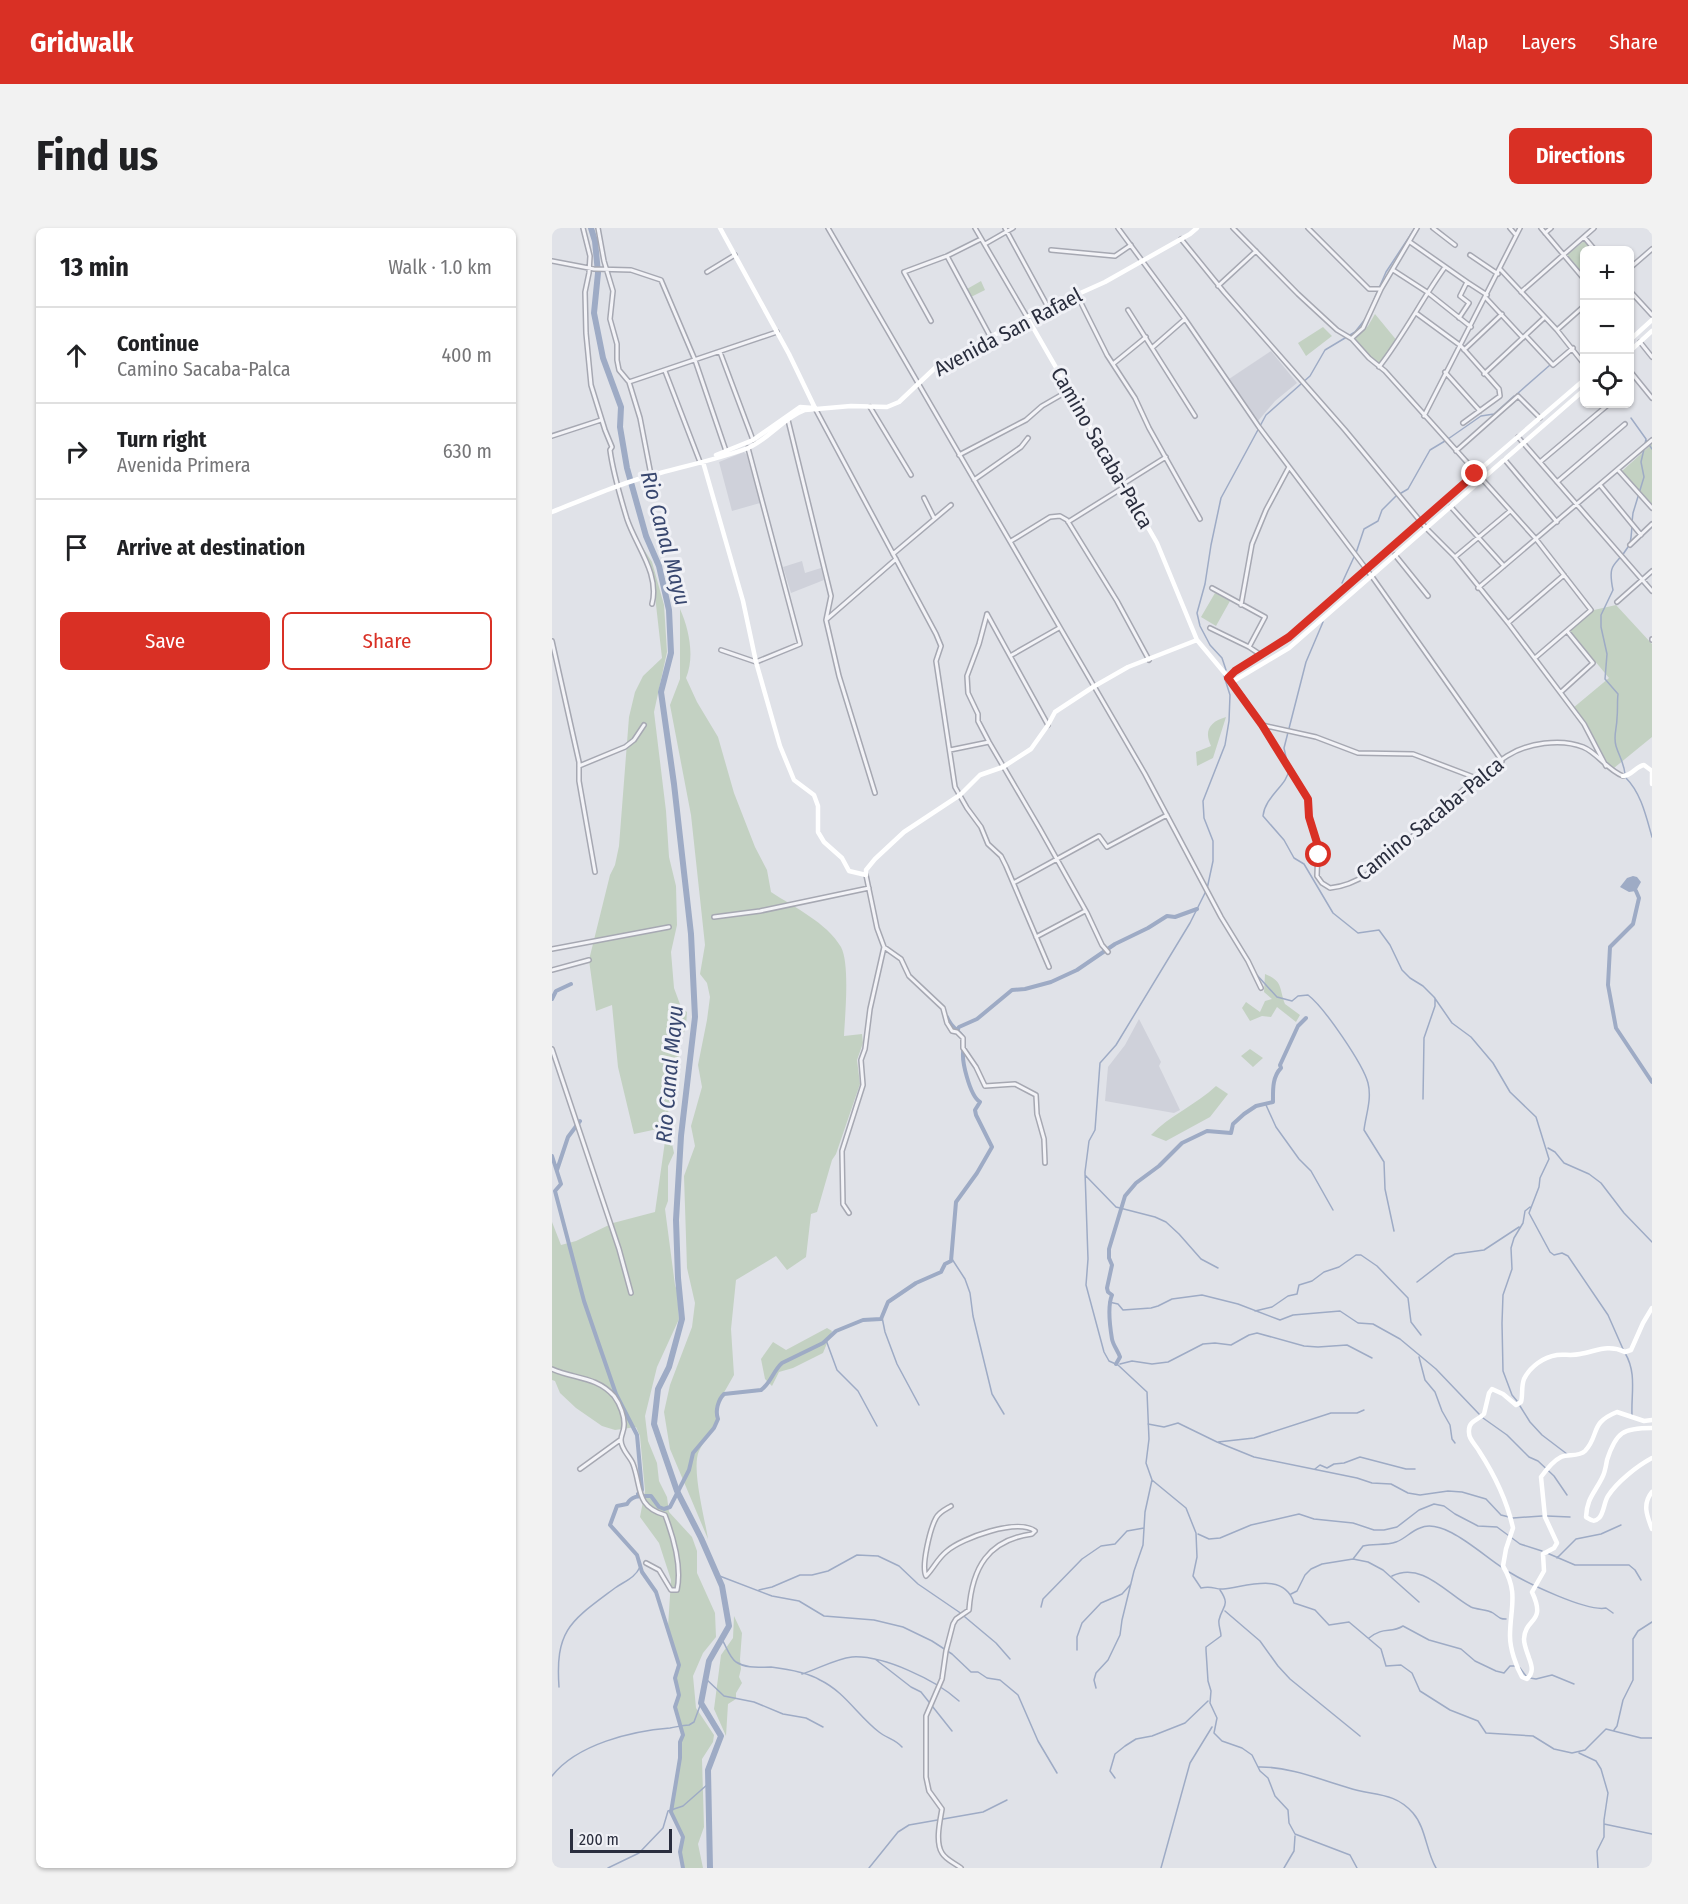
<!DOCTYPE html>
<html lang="en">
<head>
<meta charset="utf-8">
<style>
	:root { --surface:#fff; --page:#f2f2f2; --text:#202124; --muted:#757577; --line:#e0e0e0; --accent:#d93025 }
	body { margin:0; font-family:"Fira Sans Condensed",sans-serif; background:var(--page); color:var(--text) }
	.controls { position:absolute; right:18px; top:18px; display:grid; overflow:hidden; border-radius:9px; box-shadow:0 2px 4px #0004 }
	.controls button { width:54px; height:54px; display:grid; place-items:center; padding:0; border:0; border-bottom:2px solid var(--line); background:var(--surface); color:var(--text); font:30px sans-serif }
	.scale { position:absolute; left:18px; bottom:15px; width:102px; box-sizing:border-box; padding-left:6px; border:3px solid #2a2e3e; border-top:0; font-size:16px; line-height:21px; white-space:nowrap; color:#2a2e3e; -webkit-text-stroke:4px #f0f1f6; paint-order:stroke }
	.stop { position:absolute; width:18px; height:18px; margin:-14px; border:4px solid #d93025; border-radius:50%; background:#fff }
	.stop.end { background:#d93025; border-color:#fff; box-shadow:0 2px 6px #0008 }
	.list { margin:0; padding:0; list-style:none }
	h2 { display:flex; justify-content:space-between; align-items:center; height:78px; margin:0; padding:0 24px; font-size:26px }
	h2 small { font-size:20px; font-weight:400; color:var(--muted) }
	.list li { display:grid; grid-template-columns:39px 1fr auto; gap:18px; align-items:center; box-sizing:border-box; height:96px; padding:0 24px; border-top:2px solid var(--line) }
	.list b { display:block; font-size:22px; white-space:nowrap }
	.list p { margin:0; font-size:20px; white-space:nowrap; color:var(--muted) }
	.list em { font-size:20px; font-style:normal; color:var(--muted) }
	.actions { display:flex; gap:12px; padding:18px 24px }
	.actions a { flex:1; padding:14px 0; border:2px solid var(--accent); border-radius:9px; text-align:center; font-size:21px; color:var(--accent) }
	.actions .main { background:var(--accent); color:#fff }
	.icon { flex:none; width:33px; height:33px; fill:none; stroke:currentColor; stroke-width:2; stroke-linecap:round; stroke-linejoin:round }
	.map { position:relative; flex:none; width:1100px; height:1640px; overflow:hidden; border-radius:9px }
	header { display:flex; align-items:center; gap:36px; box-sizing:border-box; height:84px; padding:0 30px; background:var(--accent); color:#fff }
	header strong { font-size:28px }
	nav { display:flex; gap:33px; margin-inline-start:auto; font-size:21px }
	.intro { display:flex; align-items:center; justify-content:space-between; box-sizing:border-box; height:144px; padding:0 36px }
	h1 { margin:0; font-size:42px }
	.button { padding:15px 27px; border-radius:9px; background:var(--accent); color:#fff; font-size:21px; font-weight:700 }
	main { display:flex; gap:36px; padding:0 36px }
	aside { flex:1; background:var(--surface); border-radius:9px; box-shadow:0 2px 4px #0004 }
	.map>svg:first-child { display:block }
	.built { fill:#cfd1da }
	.green { fill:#c3d1c2 }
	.water { fill:#9eabc5 }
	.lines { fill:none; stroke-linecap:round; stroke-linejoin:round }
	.stream { stroke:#9eabc5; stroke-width:1.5 }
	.canal { stroke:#9eabc5; stroke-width:4 }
	.river { stroke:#9eabc5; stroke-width:6 }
	.street-casing { stroke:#a6a8b2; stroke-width:6 }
	.street { stroke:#f3f3f7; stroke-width:3 }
	.secondary { stroke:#fff; stroke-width:4.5 }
	.route { stroke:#d93025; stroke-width:8 }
	.labels { text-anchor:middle; stroke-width:6; stroke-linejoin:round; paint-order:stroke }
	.street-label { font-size:21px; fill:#2a2e3e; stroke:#f0f1f6 }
	.water-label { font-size:22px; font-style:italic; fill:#38476f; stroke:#f0f1f6 }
</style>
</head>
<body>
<header>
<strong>Gridwalk</strong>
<nav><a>Map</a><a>Layers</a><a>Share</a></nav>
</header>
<div class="intro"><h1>Find us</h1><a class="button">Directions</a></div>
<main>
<aside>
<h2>13 min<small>Walk · 1.0 km</small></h2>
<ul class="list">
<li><svg class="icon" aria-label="ahead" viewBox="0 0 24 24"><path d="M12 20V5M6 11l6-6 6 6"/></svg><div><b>Continue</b><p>Camino Sacaba-Palca</p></div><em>400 m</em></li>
<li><svg class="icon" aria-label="right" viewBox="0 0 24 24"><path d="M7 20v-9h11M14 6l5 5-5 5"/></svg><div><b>Turn right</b><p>Avenida Primera</p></div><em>630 m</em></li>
<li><svg class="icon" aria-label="arrive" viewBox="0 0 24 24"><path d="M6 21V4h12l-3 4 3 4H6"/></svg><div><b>Arrive at destination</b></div></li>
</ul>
<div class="actions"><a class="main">Save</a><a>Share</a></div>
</aside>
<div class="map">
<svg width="1100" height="1640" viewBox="0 0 1100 1640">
	<rect width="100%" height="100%" fill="#e0e2e8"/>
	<path class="built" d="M719,123L745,155L723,173L706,193L677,151Z
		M192,224L195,227L208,275L180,283L167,234Z
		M250,333L253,345L269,340L272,352L239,365L231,339Z
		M587,791L609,834L607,838L628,882L622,885L553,873L556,839L573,817Z"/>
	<path class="green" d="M1032,13L1040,22H1032V47L1015,27Z
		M429,53L433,62L419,69L415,61Z
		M823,86L846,114L827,137L802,111L816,98Z
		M771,99L780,108L754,128L746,115Z
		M1100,216V276L1070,243Z
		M89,317L100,334L112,377L115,424L102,484L114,583L117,629L124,658L125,697L119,724L122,760L129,779L135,784L134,798L127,821L126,846L121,855L124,867L117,877L116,887L121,899L119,911L122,925L116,938V973L113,981L123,1057L125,1063L127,1091L105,1139L93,1188L96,1213L105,1235L107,1253L115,1269L117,1284L140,1309L145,1323V1345L163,1385L164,1409L151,1425L141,1448L144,1480L162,1507L161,1514L150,1531L152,1599L146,1616L151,1640H131L128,1624L131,1609L119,1584L128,1530V1514L131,1507L123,1479L127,1467L123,1450L127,1437L116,1399L119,1352L107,1315L88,1289L93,1263L88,1208L84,1199L63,1202L50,1198L24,1180L8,1165L3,1153L0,1152V994L9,1017L24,1013L61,995L103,984L115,899L82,906L66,839L60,777L44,783L37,732L58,647L63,637L67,618L77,489L83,464L91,448L110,430L101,350Z
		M663,365L678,373L664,398L649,389Z
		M1064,377L1100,416V509L1062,540L1055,534L1034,494L1021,480L1057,450L1018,403L1042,382Z
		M128,381C137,401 143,429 134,450L145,474L166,509L182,565L203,619L215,642L219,664C243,680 274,694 289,719C298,736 293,787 292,808L310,806L311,815L305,832L308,856L284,926L280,932L265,984L259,986L254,1029L235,1042L224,1028L184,1052L179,1101L182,1147L166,1175L165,1187L166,1191C161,1203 152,1212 147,1223C139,1240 153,1291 156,1311L118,1221L112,1184L118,1157L140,1099L143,1075L135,1040L132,948L143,918L139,898L150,859L146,837L155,792L158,769L155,755L148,746L153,717L150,689L139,587L118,477L128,451Z
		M674,489L661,530L645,538L644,524L659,518C652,503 657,494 674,489Z
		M713,746C731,753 727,760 733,776L748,787L744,794L725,779L719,789L710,788L698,793L690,780L694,774L708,784L713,773L720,771L712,764Z
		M698,821L711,830L701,839L689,828Z
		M664,858L676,866L658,889L614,913L599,907C618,887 644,877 664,858Z
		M275,1100L280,1103L271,1125L241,1140L227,1144L220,1158L213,1151L209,1131L221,1114L234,1122Z
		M182,1388L190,1405L188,1431L189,1441L187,1449L190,1455L184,1465V1471L176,1476L174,1508L162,1481L169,1427L181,1410Z"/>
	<path class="water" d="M1081,648L1085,649L1089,654L1084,663L1077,664L1068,659L1075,650Z"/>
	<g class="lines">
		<path class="stream" d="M817,83L834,44L863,0
			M1001,135L1017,121
			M965,166L998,137
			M1079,190L1094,211L1093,216
			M896,211L929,188L942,186L962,168
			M1094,212L1100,221
			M1080,294L1081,285L1092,249L1089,234L1092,221
			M804,325L812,301L826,293L830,282L844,268L856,261L878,222L893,213
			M790,355L802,329
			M674,442L670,430L658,417L648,398L645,385L653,356L659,317L669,270L714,187L758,148L773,122L803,104L814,90
			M672,448L678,467L677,493L673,517L651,573L652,590L661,613V633L655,661L638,695L564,817L548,835L543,902L537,913L533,944L536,1031L534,1057L552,1124L557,1133L566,1137L595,1164L597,1211L594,1235L600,1252L634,1280L644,1305L645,1329L641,1348L649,1360C661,1357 663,1362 671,1361C694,1359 732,1343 742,1375L763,1382L777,1397L797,1394L829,1421L834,1438L849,1437L860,1445L868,1463L898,1482L926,1493L934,1505L981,1508L1002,1521L1020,1525L1033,1522L1054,1501L1089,1510H1100
			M735,534L732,520L754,434L771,394
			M737,541C736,557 713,568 711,588L732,612L742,630L752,636L781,685L806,705L827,702L838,717L850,742L858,750L871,758L882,769L900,795L919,809L941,835L958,864L984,889L997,931L988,950L987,959L977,985L998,1024L1002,1027L1010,1025L1016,1028L1056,1087L1071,1121
			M1073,546C1072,535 1067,528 1064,518C1061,508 1065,500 1065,490C1066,481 1065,474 1066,466L1053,451L1055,426L1049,399V387L1061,362C1055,333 1064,339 1076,319C1080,313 1079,305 1080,299
			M1074,550C1089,565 1094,588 1100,609
			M659,667L670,687
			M704,746L725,769L740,773L746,768L756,767C772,779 811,836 816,855C820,871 814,886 812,902L832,934L833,961L842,1003
			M871,871L872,810L883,778V770
			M714,877L724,899L747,931L759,943L781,982
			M996,920L1003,924L1012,935L1037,946L1049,955L1072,985L1100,1014
			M533,947L564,979L603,989L614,994L627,1006L649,1031L666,1040
			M400,1031L413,1051L418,1065L421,1088L440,1166L452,1186
			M865,1054L896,1030L903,1026L932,1022L967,999
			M557,1074L566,1076L571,1082L599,1080L606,1078L620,1071L650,1067L686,1076L728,1092L741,1087L788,1083L806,1095L821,1096L848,1111L884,1141L927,1186
			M703,1083L720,1079L736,1068L745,1066L747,1057L760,1053L772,1044L787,1039L804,1027H809L825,1038L856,1070L859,1094L869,1107
			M330,1089L333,1104L345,1136L367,1177
			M274,1112L285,1142L306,1163L325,1198
			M1073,1125C1085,1145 1079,1166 1080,1187
			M867,1129L873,1152L883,1164L890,1183L898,1197L900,1211L903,1215
			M568,1136L580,1133L600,1136L616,1134L651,1116L663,1115L679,1117L697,1107L705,1105L752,1118L766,1119L795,1117L820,1130
			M965,1173L960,1167L951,1143L950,1095L951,1067L960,1041L959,1020L962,1010L971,995L973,983L978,979
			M968,1178L978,1194L990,1207L1015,1226
			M931,1190L955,1207L977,1229L986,1233L1002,1248L1015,1267
			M596,1196L612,1199L626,1195L665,1214L702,1229L805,1250L820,1255L839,1256L856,1265L868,1267L896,1263L910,1264L934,1271L949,1287L961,1290L990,1288
			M666,1214L702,1210L779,1185H805L812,1182
			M763,1241L768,1237L775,1240L782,1236L792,1235L808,1229L854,1241H863
			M995,1288L1018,1289
			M646,1306L657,1311L668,1310L699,1297L747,1286L762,1291L801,1295L822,1302H832L845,1299L867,1282L882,1276L892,1278L903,1286L926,1298L945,1299L968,1316L990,1323
			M995,1325L1023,1337H1077L1083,1342L1089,1352
			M1005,1330L1024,1311L1049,1306L1069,1297
			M801,1331L811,1318C821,1315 833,1318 844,1314C853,1311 859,1303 868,1300C892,1289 931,1328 951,1340
			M957,1344C975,1355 1035,1384 1054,1380L1061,1385
			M165,1347L220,1368L247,1373L272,1388L322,1392L351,1399L380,1413L400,1426L419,1444H426L435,1450L448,1452L466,1467L486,1513L505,1545
			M840,1348C870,1333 895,1366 919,1379C926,1382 935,1381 941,1385C947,1389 947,1391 954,1391
			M207,1362L220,1359L248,1347H260L276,1343L305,1327L326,1328L347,1338L366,1356L407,1384L444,1415L458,1431
			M668,1362C679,1378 670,1378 667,1392C666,1397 669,1403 669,1408L654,1419V1422L656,1453L659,1463L658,1475L665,1490L662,1505L670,1513L690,1520L700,1527L708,1543L716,1550L723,1568L736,1582L737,1595L743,1606L798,1627L805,1640
			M739,1366L745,1363L753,1347L759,1341L770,1336L801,1331L816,1334L831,1342L867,1374
			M489,1379L491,1371L530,1331L549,1318L563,1316L575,1303L592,1300
			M673,1383L708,1413L726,1438L738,1451L808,1508
			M169,1410C174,1417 177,1429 184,1434C195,1441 207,1439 219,1439C235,1441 255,1444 268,1452C293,1464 306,1488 327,1504C334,1510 343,1511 350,1519
			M817,1410C832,1398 838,1406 851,1398L877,1412L909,1421L923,1433L944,1443L952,1445L958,1438H964
			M525,1422V1409L530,1395L549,1375L570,1366L579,1356
			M323,1431L359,1459L369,1464L400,1503
			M968,1440L974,1448
			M250,1446C266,1441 283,1431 300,1429C331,1427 384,1452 407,1473
			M153,1450L172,1468L202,1474L231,1486L254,1490L271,1499
			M978,1450L984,1451L1000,1447L1022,1456
			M7,1459C3,1401 19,1393 63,1360C73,1353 83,1350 88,1339
			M544,1460L542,1452L544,1445L556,1432L568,1407L570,1392L582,1343L591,1317L593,1284L600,1252
			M1062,1502L1065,1498L1071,1472L1081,1452V1411L1086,1403L1100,1394
			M1027,1525L1044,1533L1049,1541L1056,1565L1052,1592V1609L1045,1623L1046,1640
			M706,1539C735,1538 770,1552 797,1560C820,1568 842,1563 861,1585C874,1600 874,1623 884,1640
			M0,1548C25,1516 80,1503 118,1500C125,1499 130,1497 137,1497L142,1494L149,1475
			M563,1550L558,1543L563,1526L573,1518L584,1511L600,1508L633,1495L656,1473
			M1052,1596L1100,1606
			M56,1640L87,1625L111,1600L116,1583L131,1578L156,1556
			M317,1640L346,1604L357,1597L431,1584L455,1572
			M609,1640L638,1535L660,1499
			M732,1640L742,1623L743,1608"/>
		<path class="canal" d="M1084,663L1087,670L1081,696L1058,719L1056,757L1064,800L1100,854
			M0,771L4,763L19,756
			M395,789C400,802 410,803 412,812
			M405,803L407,799L425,791L460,762L473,761L499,754L525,742L563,716L596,700L615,688L623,689L645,681
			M0,928L9,956L3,963L32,1073L45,1111L64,1166L85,1207L90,1262L86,1266
			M5,942L16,909L28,893
			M564,1136L568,1129C566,1123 561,1117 560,1111C558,1099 555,1079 560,1067L556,1064L555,1060L560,1037L557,1030V1021L573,968L584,955L607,938L630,915L655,903L679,905L681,896L692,886L704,878L721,874C721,863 720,849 729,840L728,837L746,798L754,790
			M131,1640L128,1624L131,1609L119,1584L128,1530V1514L131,1507L123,1479L127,1467L123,1450L127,1437L104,1364L90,1344L85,1327L58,1297L65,1278L75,1276C80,1267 88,1268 99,1268L107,1279L112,1281L118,1279L137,1242L141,1225L162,1200L166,1191C163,1183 166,1172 172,1166L209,1162C219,1155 221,1143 230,1135L271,1115L284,1103L311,1092L329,1091L336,1074L364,1055L389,1044L393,1036L399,1033L404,974L425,945L440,919L424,887L423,882L428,874C418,868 408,830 412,820"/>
		<path class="river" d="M39,0L43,13L46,45L42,85L51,130L69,179L68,199L75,240L94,308L107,338L117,382L119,425L109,464L122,556L139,706L143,789L129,908L124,992L126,1050L130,1091L117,1139L106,1161L102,1196L125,1263L149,1310L170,1358L177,1398L157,1433L149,1475L169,1508L156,1542L158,1640"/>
		<g class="street-casing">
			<path id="street" d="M31,0L38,28L37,45L33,64L34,105L39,157L53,202L60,219L58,222C61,245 68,268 75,291C84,318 108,346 100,376
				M46,0L52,33L61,63L58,91L65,116V132L67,142L77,154L88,190L99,247
				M276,0L593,546L669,689L696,733L709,760
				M423,0L475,89
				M453,0L496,79
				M566,0L633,91L707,199L821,350L950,533
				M681,0L746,66L785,102L800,111L817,130L833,143L984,311L1039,382L983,430
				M756,0L817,61H829
				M881,0L903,17
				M958,0L964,7
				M989,0L1032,51
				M993,5L999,0
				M1032,9L1043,22
				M629,11L672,64L793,202L874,300L903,329L956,395L1032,496L1054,538
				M858,14L915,54L908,68L917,75L907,90
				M433,16L461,0
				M499,22L563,28L579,17
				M918,27L946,46
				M395,28L438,108
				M0,33L42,41L79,42L109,52L143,132L174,223
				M1078,40L1100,21
				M948,41L1005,102L1032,136
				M841,42L875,64L919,99
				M155,44L183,27
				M915,54L935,67
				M666,58L704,23
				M1078,63L1100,87
				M969,64L1042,0
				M525,67L555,127L583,170L597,200L648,291
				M934,70L971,110
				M576,82L643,188
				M864,85L909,118L947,161L948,168L911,195
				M379,93L352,44L395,28L429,11
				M1005,102L1032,78
				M974,108L1001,137L1021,120
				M800,110L811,100L829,61L865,0
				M1088,114L1100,129
				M601,119L633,91
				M912,122L950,86
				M168,124L201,212
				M561,136L594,109
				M827,139C852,107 870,71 893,39
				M113,143L148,234
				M1078,143L1100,170
				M893,144L928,183
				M932,146L992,90
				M77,154L225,104
				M318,179L359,247
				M264,182L384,406L389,418L384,433L403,559L415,580L429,599L436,616L449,628L454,638L497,739
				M872,188L968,0
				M236,192L279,368L274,392L287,448L323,565
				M0,208L49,192
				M966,209L1100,363
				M904,223L966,168L988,190
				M407,227L474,192L490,178L516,163
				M953,232L1005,294
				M988,234L1057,176
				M1066,242L1100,280
				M422,252L469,219L476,210
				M1005,254L1073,196
				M571,256L614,229
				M1048,257L1089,307
				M372,270L382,290
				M899,279L952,338
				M516,294L572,259
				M459,313L498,289L508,288L515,292L565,373L597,432
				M1078,317L1100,296
				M341,326L399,277
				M843,327L876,368
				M903,329L958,283
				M660,360L713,389L697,419
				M926,360L1100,212
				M1065,374L1100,343
				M689,377L700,316L714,282L737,239
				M435,386L427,416L415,448L416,465L426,486V493L437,514L488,601L535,685L550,717L556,724
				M435,386L496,497
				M275,391L344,331
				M956,395L1012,347
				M658,400L697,419L709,427
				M1100,412V411
				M0,413L27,534V553L43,644
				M169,422L204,434L248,416L196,220
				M458,428L507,400
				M680,454L710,497L756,571L757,589L766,618L765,648L770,655L778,660C808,657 830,636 851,617C885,586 917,553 955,528C975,515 1009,510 1031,519C1046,525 1055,542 1071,548
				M1009,464L1041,435L1015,403
				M710,497L764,509L806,525L861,526L924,550
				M398,522L437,514
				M27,538L73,519L82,512L92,497
				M314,647L325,700L332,719L349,731L357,748L391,780L395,795L400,803L405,804L411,810V820L424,839L433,858L463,856L484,867L485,886L492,911L493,935
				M463,654L547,608L555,619L615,587
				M162,689L208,683L317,660
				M484,709L533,683
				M0,721L117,699
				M0,742L37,732
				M0,821L67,1021L79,1065
				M297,985L291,976L290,923L311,857L309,832L313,821L318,781L332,719
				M0,1141C22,1151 44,1148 62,1168C68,1176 73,1189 72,1198C72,1203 69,1207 69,1212C69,1222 78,1228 81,1236C90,1260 83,1278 113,1287C121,1308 130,1339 125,1362H119L107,1342L94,1335
				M28,1241L68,1212
				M399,1278C394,1281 387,1284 384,1290C378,1301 369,1338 374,1348C382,1340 385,1331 395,1323C410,1310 465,1290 483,1303L480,1306C436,1312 420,1340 417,1382L404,1391L401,1396L394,1423L390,1451L374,1488V1549L377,1563L390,1581C388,1593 383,1614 390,1625C394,1632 403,1635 409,1640"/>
		</g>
		<use href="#street" class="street"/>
		<path class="secondary" d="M168,0L237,126L263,180
			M1098,0L1100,3
			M475,89L605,315L645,412L680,454L737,420L1032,162
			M1078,112L1100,92
			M1078,123L1100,103
			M164,227L201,212L248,179L261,180
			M151,234L191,373L204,434L228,518L242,552L262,567L266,578V604L272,614L290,630L297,643L314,647V642L323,631L352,604L408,567L428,547L451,539L479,521L496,497L503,484L541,459L576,439L645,412
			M0,284C35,270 71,254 108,245C137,237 167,231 196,220C217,211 231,190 253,182L299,178L335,179L347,174L385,138L475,89L553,54L638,6L645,0
			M676,450L683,443L737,409L868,293L1032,152
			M1071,548C1080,548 1084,538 1092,537L1100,543V556
			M1100,1080L1091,1095L1079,1122L1073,1124C1056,1116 1045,1123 1028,1126C1020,1128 1012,1126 1005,1127C991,1129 978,1139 972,1151C969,1159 971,1167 969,1174L964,1177L951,1166L940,1161L937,1165L932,1186C926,1192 917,1193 917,1202C916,1211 923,1216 927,1223C942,1246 955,1273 961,1300L954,1321L951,1338C967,1365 958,1380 958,1408C958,1421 964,1438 970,1449L975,1451C982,1444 980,1438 977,1430C975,1424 972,1417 972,1411C973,1389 995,1396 980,1364L992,1343L991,1326L1002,1320L1005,1315L993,1289L989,1249C994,1242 1001,1233 1009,1229C1016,1226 1027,1229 1033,1223C1048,1207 1037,1195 1065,1184L1092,1193L1100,1192
			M1100,1200C1071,1200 1064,1204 1055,1232C1054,1238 1053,1245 1050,1250C1042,1266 1035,1270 1034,1289C1039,1292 1042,1295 1047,1290C1052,1285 1052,1274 1056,1268C1065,1254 1085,1238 1100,1230
			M1100,1264C1090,1276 1095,1288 1100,1301"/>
	</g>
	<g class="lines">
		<path class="route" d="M767,627L766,618L757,589L756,571L710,497L676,450L683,443L737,409L923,246"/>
	</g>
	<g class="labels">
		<g class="street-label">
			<text transform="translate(456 104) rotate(-28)" y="7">Avenida San Rafael</text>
			<text transform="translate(550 220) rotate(60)" y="7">Camino Sacaba-Palca</text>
			<text transform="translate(878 591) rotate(-39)" y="7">Camino Sacaba-Palca</text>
		</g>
		<g class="water-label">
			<text transform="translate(114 310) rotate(75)" y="8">Rio Canal Mayu</text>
			<text transform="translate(117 846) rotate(-85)" y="8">Rio Canal Mayu</text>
		</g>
	</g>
</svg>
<div class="controls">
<button>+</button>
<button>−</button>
<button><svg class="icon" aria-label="locate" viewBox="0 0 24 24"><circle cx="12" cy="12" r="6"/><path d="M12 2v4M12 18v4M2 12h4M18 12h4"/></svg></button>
</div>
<div class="scale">200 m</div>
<div class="stop" style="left:767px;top:627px"></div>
<div class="stop end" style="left:923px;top:246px"></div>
</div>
</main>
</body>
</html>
